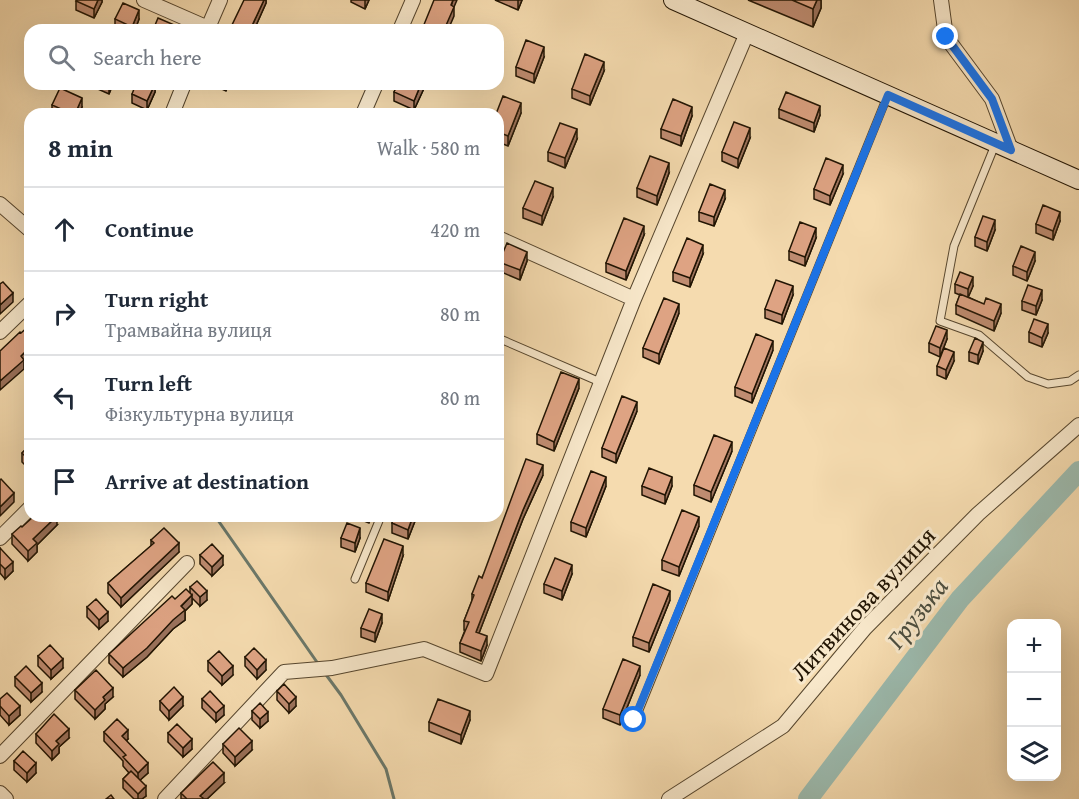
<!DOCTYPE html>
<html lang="en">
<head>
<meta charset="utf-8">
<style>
	:root { --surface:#fff; --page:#f2f2f3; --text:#1f2937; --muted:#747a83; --line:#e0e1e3 }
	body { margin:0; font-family:"Gentium Book Plus",serif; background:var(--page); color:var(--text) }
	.controls { position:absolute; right:18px; bottom:18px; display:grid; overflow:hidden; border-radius:12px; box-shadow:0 6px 24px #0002 }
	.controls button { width:54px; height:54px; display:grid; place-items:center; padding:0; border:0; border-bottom:2px solid var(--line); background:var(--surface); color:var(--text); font:30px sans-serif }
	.stop { position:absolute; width:18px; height:18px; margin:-14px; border:4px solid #1a73e8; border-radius:50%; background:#fff }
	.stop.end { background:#1a73e8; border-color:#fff; box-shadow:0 2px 6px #0008 }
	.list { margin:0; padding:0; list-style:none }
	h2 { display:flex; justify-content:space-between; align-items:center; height:78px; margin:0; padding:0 24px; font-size:26px }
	h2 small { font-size:20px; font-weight:400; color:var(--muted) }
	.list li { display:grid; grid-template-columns:39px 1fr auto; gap:18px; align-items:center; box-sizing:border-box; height:84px; padding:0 24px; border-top:2px solid var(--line) }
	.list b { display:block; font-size:22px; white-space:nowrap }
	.list p { margin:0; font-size:20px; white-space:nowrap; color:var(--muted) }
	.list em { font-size:20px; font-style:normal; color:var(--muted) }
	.icon { flex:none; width:33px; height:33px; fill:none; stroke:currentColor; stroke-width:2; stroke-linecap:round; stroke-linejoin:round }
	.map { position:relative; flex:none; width:1079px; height:799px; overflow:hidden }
	.search { position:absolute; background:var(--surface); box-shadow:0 6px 24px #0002; left:24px; top:24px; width:480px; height:66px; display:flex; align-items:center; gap:15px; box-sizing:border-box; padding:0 21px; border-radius:18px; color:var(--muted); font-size:22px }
	.panel { position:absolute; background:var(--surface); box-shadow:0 6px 24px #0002; left:24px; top:108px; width:480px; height:414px; border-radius:18px }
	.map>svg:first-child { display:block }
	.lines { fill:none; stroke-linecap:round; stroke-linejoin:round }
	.stream { stroke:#6b786a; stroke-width:3 }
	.river { stroke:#9cbbaf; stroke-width:20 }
	.lane-casing { stroke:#56462e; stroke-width:9 }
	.street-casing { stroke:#56462e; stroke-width:16 }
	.secondary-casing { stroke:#211403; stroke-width:20 }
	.lane { stroke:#f8e8cb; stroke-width:7 }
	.street { stroke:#f8e8cb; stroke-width:14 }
	.secondary { stroke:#f8e8cb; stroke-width:18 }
	.wall { fill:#bf8c71; stroke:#211403; stroke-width:1.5 }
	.shaded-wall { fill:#9b725c; stroke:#211403; stroke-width:1.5 }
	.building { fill:#dea383; stroke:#211403; stroke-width:1.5 }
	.route { stroke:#1a73e8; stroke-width:8 }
	.labels { text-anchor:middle; stroke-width:6; stroke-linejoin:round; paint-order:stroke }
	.street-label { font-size:24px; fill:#211403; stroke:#f8e8cb }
	.water-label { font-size:26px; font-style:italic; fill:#4c4e3f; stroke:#f8e8cb }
</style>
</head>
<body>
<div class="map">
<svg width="1079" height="799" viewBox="0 0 1079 799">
	<rect width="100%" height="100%" fill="#f5dbaf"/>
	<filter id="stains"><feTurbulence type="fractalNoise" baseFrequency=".00333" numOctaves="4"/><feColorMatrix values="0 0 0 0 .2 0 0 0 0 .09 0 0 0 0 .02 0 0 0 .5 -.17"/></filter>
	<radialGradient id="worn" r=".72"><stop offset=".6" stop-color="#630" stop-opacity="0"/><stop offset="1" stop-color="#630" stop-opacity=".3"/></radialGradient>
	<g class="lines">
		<path class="stream" d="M215,516L319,665
			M324,672L341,695L386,769L394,799"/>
		<path class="river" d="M808,799L960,599L1079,471"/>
		<g class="lane-casing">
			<path id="lane" d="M995,145L954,246L940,321L979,335L1028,377L1048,384L1070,381L1079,375
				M498,338L600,382
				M355,579L381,516
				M635,720L887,97"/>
		</g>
		<g class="street-casing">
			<path id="street" d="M144,0L208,28
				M941,0L946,37L992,99L1011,150
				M207,30L220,0
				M400,30L413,0
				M172,114L184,84
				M363,114L376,84
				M0,204L30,230
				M498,238L634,299
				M0,332L30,303
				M0,538L30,508
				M0,756L187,563
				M0,793L6,799
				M165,799L284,672L332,668L424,649L486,674L634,299L747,33
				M669,799L783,726L865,628L978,514L1079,425"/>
		</g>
		<g class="secondary-casing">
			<path id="secondary" d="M673,0L1079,180"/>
		</g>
		<use href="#lane" class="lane"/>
		<use href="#street" class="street"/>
		<use href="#secondary" class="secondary"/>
	</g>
	<path class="wall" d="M102,0V2L94,18L76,10V1Z
		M266,0V3L254,30H232V25Z
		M351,0H369L365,9L351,2Z
		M495,0H522L518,10Z
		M748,0H821V8L813,27Z
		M115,19H139L135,30H119L115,28Z
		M544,57L534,83L516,76V67Z
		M604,71L590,105L572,98V89Z
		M91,84H113L109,94L91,86Z
		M155,84V92L147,110L132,103V94Z
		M211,84H229L226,91Z
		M426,84L414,110L394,101V92Z
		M52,105L82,107L79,114H52Z
		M779,109L820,115L814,132L779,118Z
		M521,113L508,146L498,142V114Z
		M692,116L681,146L661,138V129Z
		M750,138L738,168L722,161V152Z
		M577,139L565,168L548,161V152Z
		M669,173L657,205L637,197V188Z
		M843,174L830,205L814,199V189Z
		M553,197L542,225L523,218V208Z
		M725,199L714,226L699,221V212Z
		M1060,221L1053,240L1036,233V224Z
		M995,230L987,251L975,246V237Z
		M644,235L626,280L606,272V263Z
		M816,238L805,266L789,260V251Z
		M703,254L690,287L673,281V272Z
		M527,261L520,280L499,271V262Z
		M1035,261L1027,281L1013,275V266Z
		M955,284L973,286L968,297L1001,313L994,331L956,314V305L960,295L955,293Z
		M793,295L782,324L765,318V309Z
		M1042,300L1036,315L1022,310V301Z
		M679,313L659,364L643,357V348Z
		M1029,332L1048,333L1042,347L1029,342Z
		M947,339L940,357L929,352V343Z
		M773,350L752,403L735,396V387Z
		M983,351L978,364L969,361V352Z
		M954,361L946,379L937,375V366Z
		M579,388L554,451L537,444V434Z
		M637,411L616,463L602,457V448Z
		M30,445V470L22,462V453Z
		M732,451L711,502L694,495V485Z
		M543,475L523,519L479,633L487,645L481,661L460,652V643L465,630H464V621L472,601V594Z
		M606,486L586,537L571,531V522Z
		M642,486H672L665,504L642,495Z
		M354,516H372L369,523L354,517Z
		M395,516H417L408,539L392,533V523Z
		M57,525L37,545V552L28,561L12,544V534Z
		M699,526L679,576L662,570V560Z
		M341,538H360L355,552L341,547Z
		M151,540L179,552L121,607L108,593V583L151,546Z
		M0,548L13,571L5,579L0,573Z
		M200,555L223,565L212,576L200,564Z
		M403,556L388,601L366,592V583Z
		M572,574L562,600L544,593V584Z
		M190,587L207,600L200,606L192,598V604L185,611V620L173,629L147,657L123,677L109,663V654L175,599L190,594Z
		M670,600L649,652L633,646V637Z
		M87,607L108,621L99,629L87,617Z
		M382,623L375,642L361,637V628Z
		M38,656L63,668L51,679L38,666Z
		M245,657L266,670L257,679L245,666Z
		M208,661L233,675L222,685L208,671Z
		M640,675L620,725L603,718V709Z
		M15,677L42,692L31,702L15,686Z
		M75,690L113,697L105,704V709L95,719L75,699Z
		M277,691L296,706L289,713L277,700Z
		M0,699L20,715L9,725L0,715Z
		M202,699L224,715L216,722L202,708Z
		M160,701L183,706L169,720L160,710Z
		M252,711L268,721L260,728L252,720Z
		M470,720L461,744L429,731V722Z
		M104,732L128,739L126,741L148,773L140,780L146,796L142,799H134L123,788V779L129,773L123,766V761L104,741Z
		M168,733L192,749L183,757L168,742Z
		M36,734L69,738L59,747V753L52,760L36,743Z
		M223,744L252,750L235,766L223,753Z
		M14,761L36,773L27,782L14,770Z
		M224,783L207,799H181V793Z"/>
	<path class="shaded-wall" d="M98,0H102V2L94,18V9Z
		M264,0H266V3L254,30H250Z
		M365,0H369L365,9Z
		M453,0H457L454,7V16L448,30H444Z
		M518,0H522L518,10Z
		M817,0H821V8L813,27V9Z
		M139,10V19L135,30H132V27Z
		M544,47V57L534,83V74Z
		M604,62V71L590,105V96Z
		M109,84H113L109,94Z
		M155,84V92L147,110V101Z
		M421,84H426L414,110V101Z
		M82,98V107L79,114H75Z
		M521,103V113L508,146V136Z
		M820,106V115L814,132V123Z
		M692,107V116L681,146V136Z
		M750,128V138L738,168V159Z
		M577,129V139L565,168V158Z
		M669,163V173L657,205V196Z
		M843,165V174L830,205V196Z
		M553,188V197L542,225V216Z
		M725,190V199L714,226V217Z
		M1060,212V221L1053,240V231Z
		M995,220V230L987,251V242Z
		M644,226V235L626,280V271Z
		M816,228V238L805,266V257Z
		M703,245V254L690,287V278Z
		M527,252V261L520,280V270Z
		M1035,252V261L1027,281V272Z
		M973,277V286L968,298V289Z
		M793,286V295L782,324V315Z
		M1042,290V300L1036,315V306Z
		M13,293V302L0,314V305Z
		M679,304V313L659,364V354Z
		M1001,304V313L994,331V321Z
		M1048,324V333L1042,347V338Z
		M947,330V339L940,357V348Z
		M773,341V350L752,403V394Z
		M983,342V351L978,364V355Z
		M30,347V356L24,362V369L0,390V381L21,356Z
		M954,352V361L946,379V370Z
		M579,379V388L554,451V442Z
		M637,402V411L616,463V454Z
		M732,442V451L711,502V492Z
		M543,465V475L523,519L476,641V632L523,510Z
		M606,477V486L586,537V528Z
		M672,477V486L665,504V495Z
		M14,493V502L0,516V507Z
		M57,516V525L37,545V552L28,561V551L33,539Z
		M413,516H417L408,539V530Z
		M699,517V526L679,576V567Z
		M360,528V538L355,552V543Z
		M179,543V552L121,607V598Z
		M403,546V556L388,601V592Z
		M223,556V565L212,576V567Z
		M13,562V571L5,579V569Z
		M572,565V574L562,600V591Z
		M207,591V600L200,606V597Z
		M670,591V600L649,652V643Z
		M192,595V604L185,611V620L173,629L147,657L123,677V668Z
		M108,612V621L99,629V620Z
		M382,614V623L375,642V633Z
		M487,636V645L481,661V651Z
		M63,659V668L51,679V670Z
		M266,660V670L257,679V670Z
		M233,666V675L222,685V676Z
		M640,666V675L620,725V715Z
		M42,683V692L31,702V693Z
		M113,688V697L105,704V709L95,719V710L103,697Z
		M183,697V706L169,720V711Z
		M296,697V706L289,713V704Z
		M20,706V715L9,725V716Z
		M224,706V715L216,722V713Z
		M470,711V720L461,744V735Z
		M268,712V721L260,728V719Z
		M69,729V738L59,747V753L52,760V751L56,741Z
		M128,730V739L122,745V736Z
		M192,739V749L183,757V748Z
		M252,741V750L235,766V757Z
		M36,763V773L27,782V773Z
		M148,763V773L138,782V773Z
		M224,773V783L207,799H200V796Z
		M146,786V796L142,799H138V794Z"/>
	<path class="building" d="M77,0H98L94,9L76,1Z
		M244,0H264L250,30H243L232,25Z
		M434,0H453L451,5L454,7L444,30H430L423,27Z
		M792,0H817L813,9Z
		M123,3L139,10L132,27L115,19Z
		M158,18L179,27L177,30H153Z
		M526,40L544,47L534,74L516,67Z
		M585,54L604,62L590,96L572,89Z
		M136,84H155L147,101L132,94Z
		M398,84H421L414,101L394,92Z
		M60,88L82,98L75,114H72L52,105Z
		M786,92L820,106L814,123L779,109Z
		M503,96L521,103L508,136L498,132V114H496Z
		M673,99L692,107L681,136L661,129Z
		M734,122L750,128L738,159L722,152Z
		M560,123L577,129L565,158L548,152Z
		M650,156L669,163L657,196L637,188Z
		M826,158L843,165L830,196L814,189Z
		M535,181L553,188L542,216L523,208Z
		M710,184L725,190L714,217L699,212Z
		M1043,205L1060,212L1053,231L1036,224Z
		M983,216L995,220L987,242L975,237Z
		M624,218L644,226L626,271L606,263Z
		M800,222L816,228L805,257L789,251Z
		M687,238L703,245L690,278L673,272Z
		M507,243L527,252L520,270L499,262Z
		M1021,246L1035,252L1027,272L1013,266Z
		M960,272L973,277L968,289L955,284Z
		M776,280L793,286L782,315L765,309Z
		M3,282L13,293L0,305V284Z
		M1028,285L1042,290L1036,306L1022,301Z
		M960,294L984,304L986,298L1001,304L994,321L956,305Z
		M664,298L679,304L659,354L643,348Z
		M1034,319L1048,324L1042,338L1029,332Z
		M30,325V347L21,356L24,360L0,381V351L20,332L21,333Z
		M936,326L947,330L940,348L929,343Z
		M756,334L773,341L752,394L735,387Z
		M975,338L983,342L978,355L969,352Z
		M944,348L954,352L946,370L937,366Z
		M561,372L579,379L554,442L537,434Z
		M622,396L637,402L616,454L602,448Z
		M714,435L732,442L711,492L694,485Z
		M30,445V461L22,453Z
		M526,459L543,465L523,510L476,632L487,636L481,651L460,643L469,622L464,621L474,595L472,594L479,576L482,578Z
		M649,468L672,477L665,495L642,486Z
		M591,471L606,477L586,528L571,522Z
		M1,479L14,493L0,507V480Z
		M682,510L699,517L679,567L662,560Z
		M34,516H57L33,539L37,543L28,551L12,534L21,526L22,527Z
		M395,516H413L408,530L392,523Z
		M347,523L360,528L355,543L341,538Z
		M164,528L179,543L121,598L108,583L154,543L151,540Z
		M384,539L403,546L388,592L366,583Z
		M212,544L223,556L212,567L200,555Z
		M0,548L13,562L5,569L0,564Z
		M555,558L572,565L562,591L544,584Z
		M197,581L207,591L200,597L190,587Z
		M653,584L670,591L649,643L633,637Z
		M186,589L192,595L181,606L185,610L173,620L147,648L123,668L109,654L172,596L175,599Z
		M96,599L108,612L99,620L87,607Z
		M369,609L382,614L375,633L361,628Z
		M50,645L63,659L51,670L38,656Z
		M254,648L266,660L257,670L245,657Z
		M219,651L233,666L222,676L208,661Z
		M623,659L640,666L620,715L603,709Z
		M26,666L42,683L31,693L15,677Z
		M96,670L113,688L103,697L105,700L95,710L75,690Z
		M284,684L296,697L289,704L277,691Z
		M174,687L183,697L169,711L160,701Z
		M210,691L224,706L216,713L202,699Z
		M7,693L20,706L9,716L0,706V699Z
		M438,699L470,711L461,735L429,722Z
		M260,703L268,712L260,719L252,711Z
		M54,714L69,729L56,741L59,744L52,751L36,734Z
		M117,719L128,730L122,736L148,763L138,773L123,757L126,755L104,732Z
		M177,724L192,739L183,748L168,733Z
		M239,728L252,741L235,757L223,744Z
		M23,751L36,763L27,773L14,761Z
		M213,762L224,773L200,796L203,798L202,799H187L181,793Z
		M131,771L146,786L138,794L123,779Z
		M111,795L114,799H106Z"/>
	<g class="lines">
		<path class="route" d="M634,720L888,95L1011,150L992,99L946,37"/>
	</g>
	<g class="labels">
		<g class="street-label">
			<text transform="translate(863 604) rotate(-47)" y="8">Литвинова вулиця</text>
		</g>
		<g class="water-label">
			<text transform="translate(917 613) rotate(-52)" y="9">Грузька</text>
		</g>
	</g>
	<rect width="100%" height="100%" filter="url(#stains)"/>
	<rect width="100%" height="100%" fill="url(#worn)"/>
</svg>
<div class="controls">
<button>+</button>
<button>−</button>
<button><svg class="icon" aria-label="layers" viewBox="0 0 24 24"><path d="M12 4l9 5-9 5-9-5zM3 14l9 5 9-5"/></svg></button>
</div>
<div class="stop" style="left:634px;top:720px"></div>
<div class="stop end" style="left:946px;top:37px"></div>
<div class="search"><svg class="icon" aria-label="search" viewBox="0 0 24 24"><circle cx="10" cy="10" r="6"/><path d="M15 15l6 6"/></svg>Search here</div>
<section class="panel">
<h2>8 min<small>Walk · 580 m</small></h2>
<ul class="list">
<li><svg class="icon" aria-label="ahead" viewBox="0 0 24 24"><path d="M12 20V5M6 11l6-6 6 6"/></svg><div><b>Continue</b></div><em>420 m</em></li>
<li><svg class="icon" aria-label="right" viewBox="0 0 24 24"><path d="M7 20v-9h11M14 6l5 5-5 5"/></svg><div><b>Turn right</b><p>Трамвайна вулиця</p></div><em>80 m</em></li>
<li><svg class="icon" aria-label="left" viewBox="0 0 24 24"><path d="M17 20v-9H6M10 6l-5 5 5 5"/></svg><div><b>Turn left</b><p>Фiзкультурна вулиця</p></div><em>80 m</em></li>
<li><svg class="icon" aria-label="arrive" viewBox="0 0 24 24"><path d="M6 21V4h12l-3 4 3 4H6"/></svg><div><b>Arrive at destination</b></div></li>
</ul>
</section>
</div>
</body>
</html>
